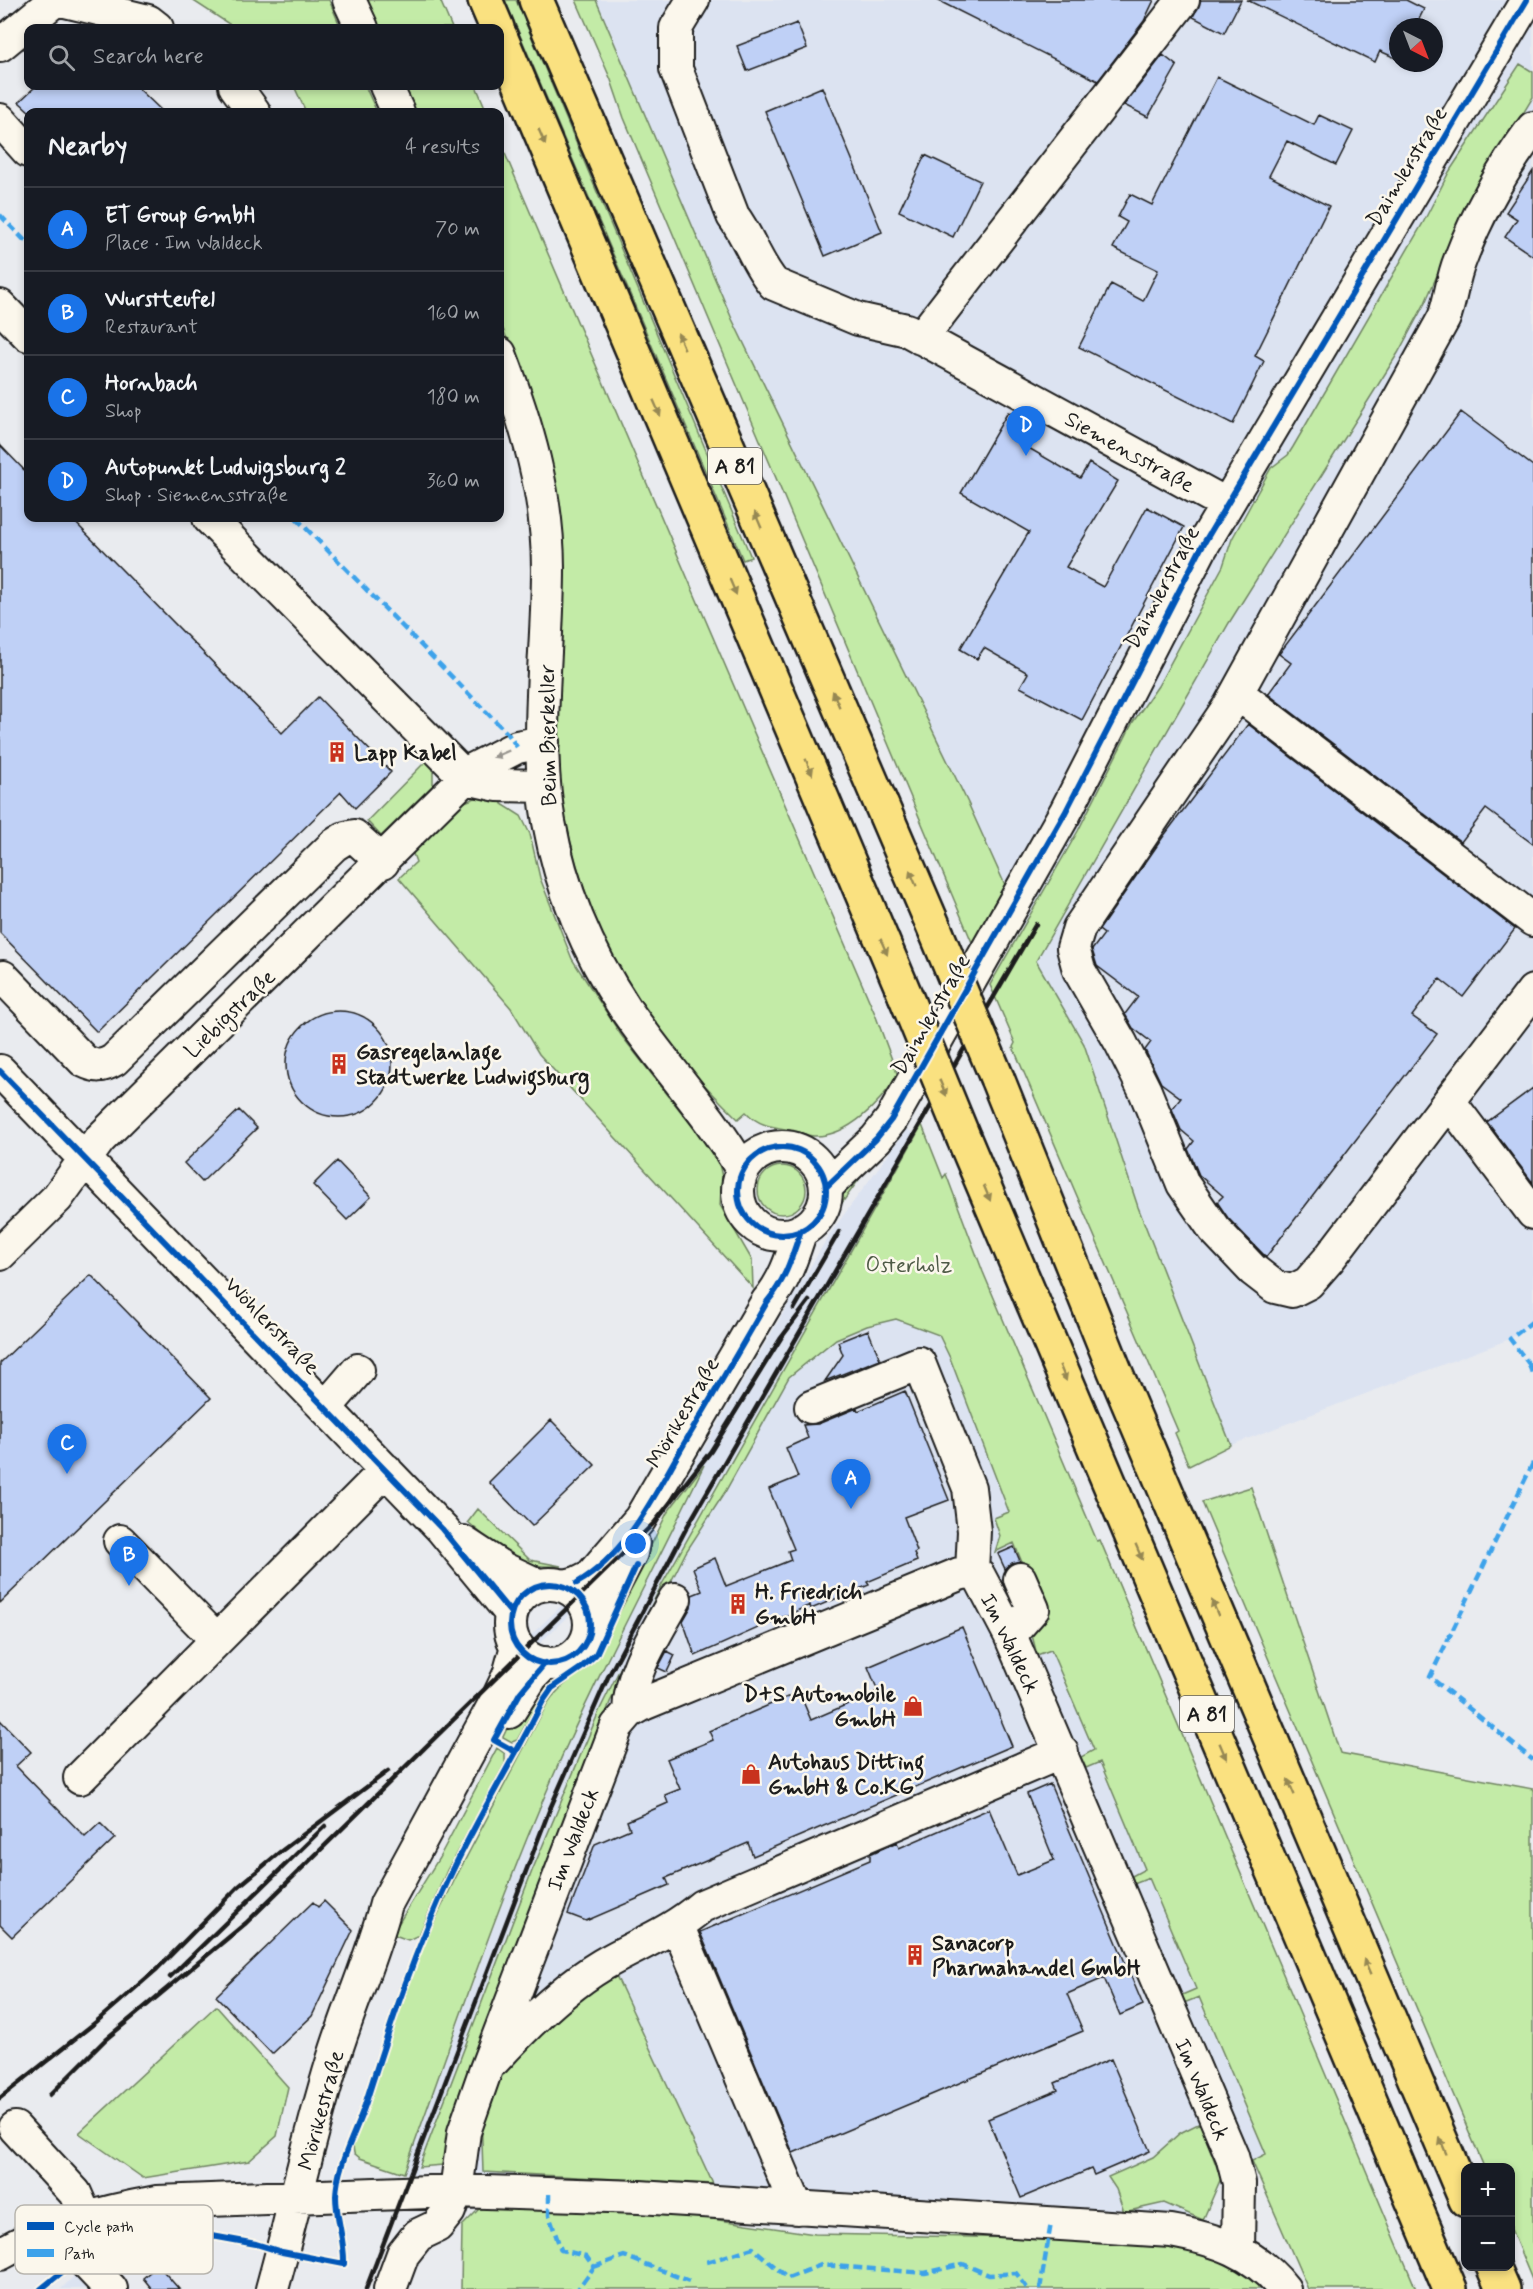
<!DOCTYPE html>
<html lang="en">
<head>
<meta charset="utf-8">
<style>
	:root { --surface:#171b24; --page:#20242c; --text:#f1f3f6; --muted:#9ea1a6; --line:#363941; --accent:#1a73e8 }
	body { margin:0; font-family:Mynerve,sans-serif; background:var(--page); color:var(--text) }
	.controls { position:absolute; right:18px; bottom:18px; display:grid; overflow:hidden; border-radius:12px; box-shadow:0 3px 9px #0003 }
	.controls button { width:54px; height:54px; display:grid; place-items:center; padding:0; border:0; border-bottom:2px solid var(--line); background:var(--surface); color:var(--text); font:30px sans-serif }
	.compass { position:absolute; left:1389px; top:18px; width:54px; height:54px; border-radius:50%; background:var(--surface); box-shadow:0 3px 9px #0003; rotate:138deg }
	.you { position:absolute; left:636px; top:1544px; width:21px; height:21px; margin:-15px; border:4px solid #fff; border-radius:50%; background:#1a73e8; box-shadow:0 0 0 9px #1a73e833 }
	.badge { display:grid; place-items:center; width:39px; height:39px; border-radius:50%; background:var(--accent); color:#fff; font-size:20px; font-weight:700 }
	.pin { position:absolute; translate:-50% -50px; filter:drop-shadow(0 2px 3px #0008) }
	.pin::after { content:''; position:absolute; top:32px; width:21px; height:18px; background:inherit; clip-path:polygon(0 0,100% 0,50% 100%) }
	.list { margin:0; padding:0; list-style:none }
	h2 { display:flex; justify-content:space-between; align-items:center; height:78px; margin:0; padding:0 24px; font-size:26px }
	h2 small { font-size:20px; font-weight:400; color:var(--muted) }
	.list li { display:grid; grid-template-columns:39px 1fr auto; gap:18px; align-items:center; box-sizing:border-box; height:84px; padding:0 24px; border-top:2px solid var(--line) }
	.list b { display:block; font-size:22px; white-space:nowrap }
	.list p { margin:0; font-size:20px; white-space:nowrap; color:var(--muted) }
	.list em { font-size:20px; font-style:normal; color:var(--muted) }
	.icon { flex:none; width:33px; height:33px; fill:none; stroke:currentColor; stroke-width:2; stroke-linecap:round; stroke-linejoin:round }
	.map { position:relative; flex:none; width:1533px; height:2289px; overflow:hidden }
	.search { position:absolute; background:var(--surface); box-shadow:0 3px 9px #0003; left:24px; top:24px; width:480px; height:66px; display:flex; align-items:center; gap:15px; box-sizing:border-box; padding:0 21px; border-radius:12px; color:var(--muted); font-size:22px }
	.panel { position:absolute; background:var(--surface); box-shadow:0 3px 9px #0003; left:24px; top:108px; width:480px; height:414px; border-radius:12px }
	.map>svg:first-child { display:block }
	.built { fill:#dce3f1; fill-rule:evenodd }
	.green { fill:#c3eba7; stroke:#708462; stroke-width:1.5 }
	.building { fill:#bfd0f6; stroke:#1c1c1c; stroke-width:1.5 }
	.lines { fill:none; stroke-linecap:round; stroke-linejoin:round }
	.minor-casing { stroke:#1c1c1c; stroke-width:36 }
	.highway-casing { stroke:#1c1c1c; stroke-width:38 }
	.minor { stroke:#fbf7ec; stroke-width:32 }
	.highway { stroke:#fae180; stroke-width:33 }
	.rail { stroke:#1c1c1c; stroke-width:4.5 }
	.highway-bridge-casing { stroke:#1c1c1c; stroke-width:38; stroke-linecap:butt }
	.highway-bridge { stroke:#fae180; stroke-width:33 }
	.quiet { stroke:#3da2ea; stroke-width:4.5; stroke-dasharray:9 4.5; stroke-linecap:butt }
	.cycleway-casing { stroke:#fbf7ec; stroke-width:10 }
	.cycleway { stroke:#0057b8; stroke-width:6 }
	.oneway { fill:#968853 }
	.oneway2 { fill:#97948e }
	.labels { text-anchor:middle; stroke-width:5; stroke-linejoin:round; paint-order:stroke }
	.shield { fill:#fbf7ec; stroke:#5f5e5a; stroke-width:1.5 }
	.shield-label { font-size:21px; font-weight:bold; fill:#1c1c1c }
	.street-label { font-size:22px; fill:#1c1c1c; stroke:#fbf7ec }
	.poi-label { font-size:22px; font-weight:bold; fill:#1c1c1c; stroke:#fbf7ec; text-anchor:start }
	.park-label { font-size:22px; fill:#4e5a46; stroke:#fbf7ec }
	.key { fill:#fbf7ec; stroke:#b8b5ae; stroke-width:1.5 }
	.key-label { font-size:16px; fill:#1c1c1c }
</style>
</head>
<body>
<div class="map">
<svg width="1533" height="2289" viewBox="0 0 1533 2289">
	<rect width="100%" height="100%" fill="#e9ebef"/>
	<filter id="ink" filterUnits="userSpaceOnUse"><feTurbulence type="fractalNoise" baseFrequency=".0167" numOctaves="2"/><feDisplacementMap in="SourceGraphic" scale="12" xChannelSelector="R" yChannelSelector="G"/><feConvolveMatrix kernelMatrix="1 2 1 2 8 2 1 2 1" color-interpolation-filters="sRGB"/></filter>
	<g filter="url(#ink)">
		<path class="built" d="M596,0H1533V1321L1510,1339L1231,1445L1138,1207L1084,1044L1036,961L968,803L732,319ZM1398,27H1434V63H1398Z
			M907,1129L917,1136L661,1586L600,1709L532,1871L416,2174L404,2173L511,1879L552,1778L611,1651L703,1468L688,1485L684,1482L829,1235Z
			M896,1319L939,1335L950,1358L1009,1512L995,1551L1013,1543L1041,1608L1038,1655L1051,1649L1095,1751L1081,1757L1086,1767L1099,1762L1146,1870L1134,1884L1148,1878L1196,1989L1182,1995L1184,2002L1198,1997L1266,2155L1252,2161L1219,2186L1215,2195L1198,2212L1181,2220L436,2192L446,2154L610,1702L686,1552L725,1492L789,1377L836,1339L867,1326Z
			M564,1603L572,1612L538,1645L534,1642L529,1637Z
			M74,2276L86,2289H61Z"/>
		<path class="green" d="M192,0H329L341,28H235Z
			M363,0H440L452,28H376Z
			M505,0H516L751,557L743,560Z
			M576,0H596L732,319L968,803L1005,885L974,947L624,118L611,80Z
			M1520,64L1533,72V97L1467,207L1425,303L1398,353L1229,623L1036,961L1084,1044L1138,1207L1231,1445L1189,1466L1175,1433L1178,1431L1013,1047L1015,1043L990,985L1078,831L1133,722L1158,686L1223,566L1232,539L1256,495L1271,468L1288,455L1293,447L1423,223L1449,172Z
			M294,86H365L377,112H306Z
			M400,86H476L487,112H412Z
			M500,142L875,1014L898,1076C880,1102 849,1137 814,1136C806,1136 799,1131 791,1130C772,1127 759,1126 746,1112L738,1119C639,1024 579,923 560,786L556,486L536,415L500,321Z
			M428,759L433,767V785L381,836L367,821Z
			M486,794L501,795L502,804L521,816L530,834L540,878L572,959L621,1035L718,1159L722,1177L720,1205L752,1260L753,1288L539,1054L511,1008L399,878L416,862L412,851L462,803Z
			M922,1125L943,1178L946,1174L983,1272L1097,1541L1100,1540L1416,2289H1308L1252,2161L1266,2154L1199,1997L1184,2003L1182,1995L1196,1989L1149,1878L1134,1884L1132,1876L1145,1869L1100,1762L1086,1768L1081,1757L1094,1750L1051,1650L1037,1655L1030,1627L1041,1608L1014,1543L995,1552L1000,1536L994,1518L1009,1512L950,1358L939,1335L896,1319L867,1326L836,1339L789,1377L725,1492L686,1552L610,1702L443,2165L419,2167L532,1871L600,1709L661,1586Z
			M758 1190a24 24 0 1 1 48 0a24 24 0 1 1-48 0Z
			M853,1171L860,1178L834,1214L831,1212L837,1194Z
			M704,1465C654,1570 598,1672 552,1779C496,1907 452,2041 404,2173L360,2158L354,2153L353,2146L397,2011L425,1941L456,1877L547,1704C564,1677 598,1670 606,1637L667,1513Z
			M1251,1487L1340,1753L1533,1789V2282L1511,2229L1510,2168L1484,2167L1202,1502Z
			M478,1509L530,1560L561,1566C516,1569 501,1550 468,1522Z
			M563,1673L542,1695L517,1740L512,1742L503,1737L511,1720L553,1675Z
			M497,1748L505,1754V1763L447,1870L419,1935L408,1940L392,1934L439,1858Z
			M613,1969L713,2184L483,2172L481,2111L513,2055Z
			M216,2006L288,2087L277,2136L249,2161L143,2178L79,2133Z
			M1200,2123L1221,2178L1203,2220L1164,2203L1124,2212L1116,2189L1108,2177L1153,2157L1180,2133Z
			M488,2200L705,2218L815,2234L1083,2239L1209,2251L1258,2275L1267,2289H461L462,2226Z"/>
		<path class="building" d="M937,0H1154L1144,21L1098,81Z
			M1201,0H1241L1224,33L1193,17Z
			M1247,0H1406L1424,9L1415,27H1398V59L1380,51L1375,62Z
			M797,23L807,48L747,71L737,46Z
			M1163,55L1177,66L1148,117L1124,105Z
			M1217,77L1314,125L1319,115L1353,131L1336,165L1287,141L1269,176L1329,206L1255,356L1264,361L1233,424L1079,347L1111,284L1143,301L1158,270L1113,248L1127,222L1118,217L1130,194L1152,205Z
			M36,86H136L163,112H30L19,102Z
			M822,87L882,232L825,256L765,111Z
			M925,155L980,181L953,237L899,211Z
			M1533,171V256L1505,237L1517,219L1506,212Z
			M1008,412L1031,425L1020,443L1080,478L1089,463L1118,481L1066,567L1103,587L1147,507L1184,527L1082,720L1020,687L1028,673L984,648L977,659L960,649L1029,532L961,493Z
			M1461,412L1533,466V844L1486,809L1461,842L1268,694L1291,663L1279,654Z
			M0,445L28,474V518H71L282,733L318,697L391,772L355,808L341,792L97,1032L0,933Z
			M1248,724L1515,929L1463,997L1440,979L1412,1016L1437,1034L1266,1257L1228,1218L1217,1202L1223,1196L1199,1175L1188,1149L1194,1141L1181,1130L1172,1109L1181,1098L1161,1083L1145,1050L1151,1042L1133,1028L1125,1014L1138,997L1097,966L1092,950L1104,934L1099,930L1163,837Z
			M286 1064a53 53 0 1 1 106 0a53 53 0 1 1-106 0Z
			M1533,1088V1183L1487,1122Z
			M239,1110L257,1128L202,1182L184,1163Z
			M337,1161L371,1197L347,1220L313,1185Z
			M91,1275L211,1398L0,1603V1363Z
			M868,1330L880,1359L825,1381L843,1355L838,1342Z
			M905,1391L949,1500L904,1517L917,1551L914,1553L917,1561L867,1582L869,1585L811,1609L810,1605L695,1656L683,1621L691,1607L692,1595L702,1591L693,1568L715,1558L726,1586L791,1560L788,1551L794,1549L769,1489L798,1477L786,1448L808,1438L803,1425L818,1424L857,1408L858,1411Z
			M551,1420L595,1465L532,1526L489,1482Z
			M1014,1547L1020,1561L1012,1563L1005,1569L998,1554Z
			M962,1627L1012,1746L753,1856L748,1843L666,1878L669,1885L586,1921L568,1914L595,1844L630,1829L627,1821L668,1803L665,1795L680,1789L667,1759L713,1740L709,1731L799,1692L811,1720L878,1691L868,1667Z
			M667,1651L675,1655L667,1672L658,1668Z
			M0,1720L31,1752L16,1766L85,1837L100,1823L115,1838L12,1937L0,1925Z
			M1050,1784L1143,2005L1120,2015L1104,1978L1067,1994L1083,2031L793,2153L700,1932L870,1860V1854L897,1842L899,1848L989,1809L1017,1875L1054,1860L1027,1794Z
			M324,1901L353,1930L312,2016L272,2054L216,1996L313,1902L318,1907Z
			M1111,2059L1150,2151L1094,2175L1091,2169L1021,2198L988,2119L1058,2090L1055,2083Z
			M158,2265L179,2289H152L143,2278Z"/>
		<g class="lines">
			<g class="minor-casing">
				<path id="minor" d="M61,0L148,21L157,28
					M349,0L362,28
					M693,0L676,28V69L733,216C749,237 757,265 774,284L858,319L907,330L1226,504
					M0,45L55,0
					M235,86L254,112
					M386,86L398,112
					M0,120L28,151
					M1533,128C1504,167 1477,215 1460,260C1452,279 1451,299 1444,318L1230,705L1079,928L1073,948L1079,970L1121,1043L1145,1091L1183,1184L1214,1229L1253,1270L1275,1287L1292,1291L1308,1283L1328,1260L1533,991
					M0,306L28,335
					M921,338L1183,0
					M500,354C527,424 548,494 548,569C548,653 534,739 549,822C561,889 589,954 626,1010C664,1065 709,1113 743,1171
					M209,518L466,778
					M1237,693L1533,920
					M466,778L497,785L544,786
					M3,977L84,1061C96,1067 102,1067 114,1060L334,845L345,838L354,836L383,862
					M0,1071L442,1529L511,1613
					M1449,1101L1533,1213
					M738 1191a44 44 0 1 1 88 0a44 44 0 1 1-88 0Z
					M826,1187L876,1139L891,1120L1065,813L1201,548L1527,0
					M0,1254L57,1198L99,1140L474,769L517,747L543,742
					M327,1406L358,1370
					M811,1407L919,1363L969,1488L974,1531L972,1571
					M120,1541L217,1640
					M463,1542L504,1569L538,1585
					M510 1624a40 40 0 1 1 80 0a40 40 0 1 1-80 0Z
					M564,1586L577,1583L591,1576L640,1519L767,1302C785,1281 792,1257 801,1230
					M589,1633L631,1553L633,1543
					M1010,1635L1033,1609L1020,1579
					M509,1712L532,1676L545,1663
					M629,1712C630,1671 656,1634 675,1599
					M80,1778L386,1470
					M678,1927L797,2208
					M494,2060C525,2026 562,1989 602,1965C638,1944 669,1934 702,1906L1062,1752
					M15,2128L75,2193L86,2218
					M62,2225L68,2244L111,2289
					M0,2254C49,2226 102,2212 157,2202L456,2191L639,2197L1171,2231C1216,2239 1255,2252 1284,2289
					M272,2289C293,2214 309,2138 332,2063C348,2009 372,1958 386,1904L499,1696L509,1675L517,1646
					M390,2289L403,2254L418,2235L437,2226L449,2211L456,2191L464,2132L486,2069L617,1726L629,1712L643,1704L959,1574L972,1571L979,1576L1010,1635L1232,2156L1239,2183L1238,2250"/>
			</g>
			<g class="highway-casing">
				<path id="highway" d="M485,0L497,28
					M536,0L936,932
					M500,36L905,995
					M997,1078L1115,1371L1466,2200
					M964,1139L1450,2289
					M1493,2266L1503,2289"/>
			</g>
			<use href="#minor" class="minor"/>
			<use href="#highway" class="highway"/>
			<path class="rail" d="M794,1309L839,1232
				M170,1977L325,1826
				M50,2095L106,2039L246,1923L655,1522L711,1451L781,1338L809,1301
				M0,2098L96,2022L157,1969L238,1887L280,1852L388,1771
				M366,2289L549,1811L608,1677L687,1527L1036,924"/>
			<g class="highway-bridge-casing">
				<path id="highway-bridge" d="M936,932L997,1078
					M905,995L964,1139"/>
			</g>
			<use href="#highway-bridge" class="highway-bridge"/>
			<path class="quiet" d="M0,215L28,244
				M296,518L508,734L517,747
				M1533,1321L1510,1339L1529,1364L1533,1365
				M1529,1364L1533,1376
				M1533,1463L1430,1677L1533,1760
				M549,2194V2215L561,2250L586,2256L594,2267L578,2289
				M707,2262L753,2248L788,2278L821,2265L925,2273L963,2264L989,2275L1016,2273L1028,2289
				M594,2267L624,2256L689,2281
				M1040,2289L1051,2223"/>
			<g class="cycleway-casing">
				<path id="cycleway" d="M0,1071L442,1529L511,1613
					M738 1191a44 44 0 1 1 88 0a44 44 0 1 1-88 0Z
					M826,1187L876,1139L891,1120L1065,813L1201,548L1527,0
					M577,1583C628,1554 656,1492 684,1444C712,1397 740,1349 767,1302C785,1281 792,1257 801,1230
					M510 1624a40 40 0 1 1 80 0a40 40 0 1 1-80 0Z
					M516,1752L494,1740L520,1693L545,1663
					M41,2289L103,2239L163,2227L256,2244L282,2252L344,2264C345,2241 336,2219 336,2196C337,2165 355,2134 365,2105C390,2026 415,1949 451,1874C479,1815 514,1759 543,1701L552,1688L581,1668L596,1654L636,1566"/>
			</g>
			<use href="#cycleway" class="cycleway"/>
		</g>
		<defs><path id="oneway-solid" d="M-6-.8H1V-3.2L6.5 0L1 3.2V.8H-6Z" transform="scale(1.5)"/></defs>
		<g class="oneway">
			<use href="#oneway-solid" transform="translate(542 137) rotate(67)"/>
			<use href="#oneway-solid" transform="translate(681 341) rotate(-113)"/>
			<use href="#oneway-solid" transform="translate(657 408) rotate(66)"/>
			<use href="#oneway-solid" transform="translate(758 520) rotate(-113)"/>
			<use href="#oneway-solid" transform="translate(733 587) rotate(67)"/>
			<use href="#oneway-solid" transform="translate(836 699) rotate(-113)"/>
			<use href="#oneway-solid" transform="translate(809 767) rotate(67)"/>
			<use href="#oneway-solid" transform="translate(913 878) rotate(-113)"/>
			<use href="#oneway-solid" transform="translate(884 947) rotate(67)"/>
			<use href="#oneway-solid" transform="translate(943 1088) rotate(67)"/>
			<use href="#oneway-solid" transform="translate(987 1193) rotate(67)"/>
			<use href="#oneway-solid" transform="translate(1063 1373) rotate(67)"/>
			<use href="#oneway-solid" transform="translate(1139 1552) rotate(67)"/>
			<use href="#oneway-solid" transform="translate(1215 1608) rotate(-113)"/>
			<use href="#oneway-solid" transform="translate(1223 1751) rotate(67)"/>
			<use href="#oneway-solid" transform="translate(1291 1787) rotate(-113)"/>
			<use href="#oneway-solid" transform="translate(1367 1967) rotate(-113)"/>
			<use href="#oneway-solid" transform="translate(1443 2146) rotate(-113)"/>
		</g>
		<use class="oneway2" href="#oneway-solid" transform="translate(501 754) rotate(157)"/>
	</g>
	<defs>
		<g id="building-bare" transform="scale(1.62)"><path d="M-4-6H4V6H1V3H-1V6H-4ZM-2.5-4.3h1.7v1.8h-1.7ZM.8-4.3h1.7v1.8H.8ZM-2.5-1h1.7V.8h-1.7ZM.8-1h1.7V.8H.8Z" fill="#c8321e" stroke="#fbf7ec" stroke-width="2.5" paint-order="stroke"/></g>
		<g id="shop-bare" transform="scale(1.62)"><path d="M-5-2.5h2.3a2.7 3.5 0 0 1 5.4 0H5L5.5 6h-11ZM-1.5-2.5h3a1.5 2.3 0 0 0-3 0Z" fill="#c8321e" stroke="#fbf7ec" stroke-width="2.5" paint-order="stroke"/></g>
	</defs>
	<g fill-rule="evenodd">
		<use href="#building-bare" x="337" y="752"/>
		<use href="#building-bare" x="339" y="1064"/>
		<use href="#building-bare" x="738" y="1604"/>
		<use href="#shop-bare" x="913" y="1706"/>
		<use href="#shop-bare" x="751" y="1774"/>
		<use href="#building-bare" x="915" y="1955"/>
	</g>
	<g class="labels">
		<g class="shield">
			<rect x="708" y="448" width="54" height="36" rx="4.5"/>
			<rect x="1180" y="1696" width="54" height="36" rx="4.5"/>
		</g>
		<g class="shield-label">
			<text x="735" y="473">A 81</text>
			<text x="1207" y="1721">A 81</text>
		</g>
		<g class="street-label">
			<text transform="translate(1406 166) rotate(-59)" y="8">Daimlerstraße</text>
			<text transform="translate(1130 451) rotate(29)" y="8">Siemensstraße</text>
			<text transform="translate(1161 587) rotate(-62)" y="8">Daimlerstraße</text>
			<text transform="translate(547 735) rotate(-91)" y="8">Beim Bierkeller</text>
			<text transform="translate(229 1013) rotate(-44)" y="8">Liebigstraße</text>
			<text transform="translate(930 1014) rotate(-60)" y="8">Daimlerstraße</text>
			<text transform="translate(273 1325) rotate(46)" y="8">Wöhlerstraße</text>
			<text transform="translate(682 1412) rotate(-60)" y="8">Mörikestraße</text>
			<text transform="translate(1011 1643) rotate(64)" y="8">Im Waldeck</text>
			<text transform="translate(572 1839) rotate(-69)" y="8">Im Waldeck</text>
			<text transform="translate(1203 2089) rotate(67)" y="8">Im Waldeck</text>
			<text transform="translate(320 2110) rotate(-75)" y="8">Mörikestraße</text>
		</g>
		<g class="poi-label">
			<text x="354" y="760">Lapp Kabel</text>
			<text x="356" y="1059">Gasregelanlage<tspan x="356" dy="25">Stadtwerke Ludwigsburg</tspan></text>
			<text x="755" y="1599">H. Friedrich<tspan x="755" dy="25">GmbH</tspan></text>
			<text x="896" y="1701" text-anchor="end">D+S Automobile<tspan x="896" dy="25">GmbH</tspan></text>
			<text x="768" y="1769">Autohaus Ditting<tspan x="768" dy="25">GmbH &amp; Co.KG</tspan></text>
			<text x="932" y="1950">Sanacorp<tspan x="932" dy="25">Pharmahandel GmbH</tspan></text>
		</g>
		<g class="park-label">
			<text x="909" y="1272">Osterholz</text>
		</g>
	</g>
	<rect x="15" y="2205" width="198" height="69" rx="9" class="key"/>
	<rect x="27" y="2222" width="27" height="8" fill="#0057b8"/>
	<rect x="27" y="2249" width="27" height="8" fill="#3da2ea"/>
	<g class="key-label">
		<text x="64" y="2232">Cycle path</text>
		<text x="64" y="2259">Path</text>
	</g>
</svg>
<div class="controls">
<button>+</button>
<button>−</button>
</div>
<svg class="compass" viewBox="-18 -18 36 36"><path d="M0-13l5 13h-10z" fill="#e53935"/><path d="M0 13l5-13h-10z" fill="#9ea1a6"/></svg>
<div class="you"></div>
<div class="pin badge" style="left:851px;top:1509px">A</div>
<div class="pin badge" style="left:129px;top:1586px">B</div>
<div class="pin badge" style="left:67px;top:1474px">C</div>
<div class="pin badge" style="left:1026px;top:456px">D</div>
<div class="search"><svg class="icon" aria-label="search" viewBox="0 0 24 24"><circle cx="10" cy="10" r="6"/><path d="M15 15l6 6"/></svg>Search here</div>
<section class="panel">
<h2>Nearby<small>4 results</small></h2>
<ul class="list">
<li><span class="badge">A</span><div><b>ET Group GmbH</b><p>Place · Im Waldeck</p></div><em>70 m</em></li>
<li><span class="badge">B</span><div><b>Wurstteufel</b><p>Restaurant</p></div><em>160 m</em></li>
<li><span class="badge">C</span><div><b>Hornbach</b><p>Shop</p></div><em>180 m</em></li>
<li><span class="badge">D</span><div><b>Autopunkt Ludwigsburg 2</b><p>Shop · Siemensstraße</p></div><em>360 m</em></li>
</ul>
</section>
</div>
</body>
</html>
